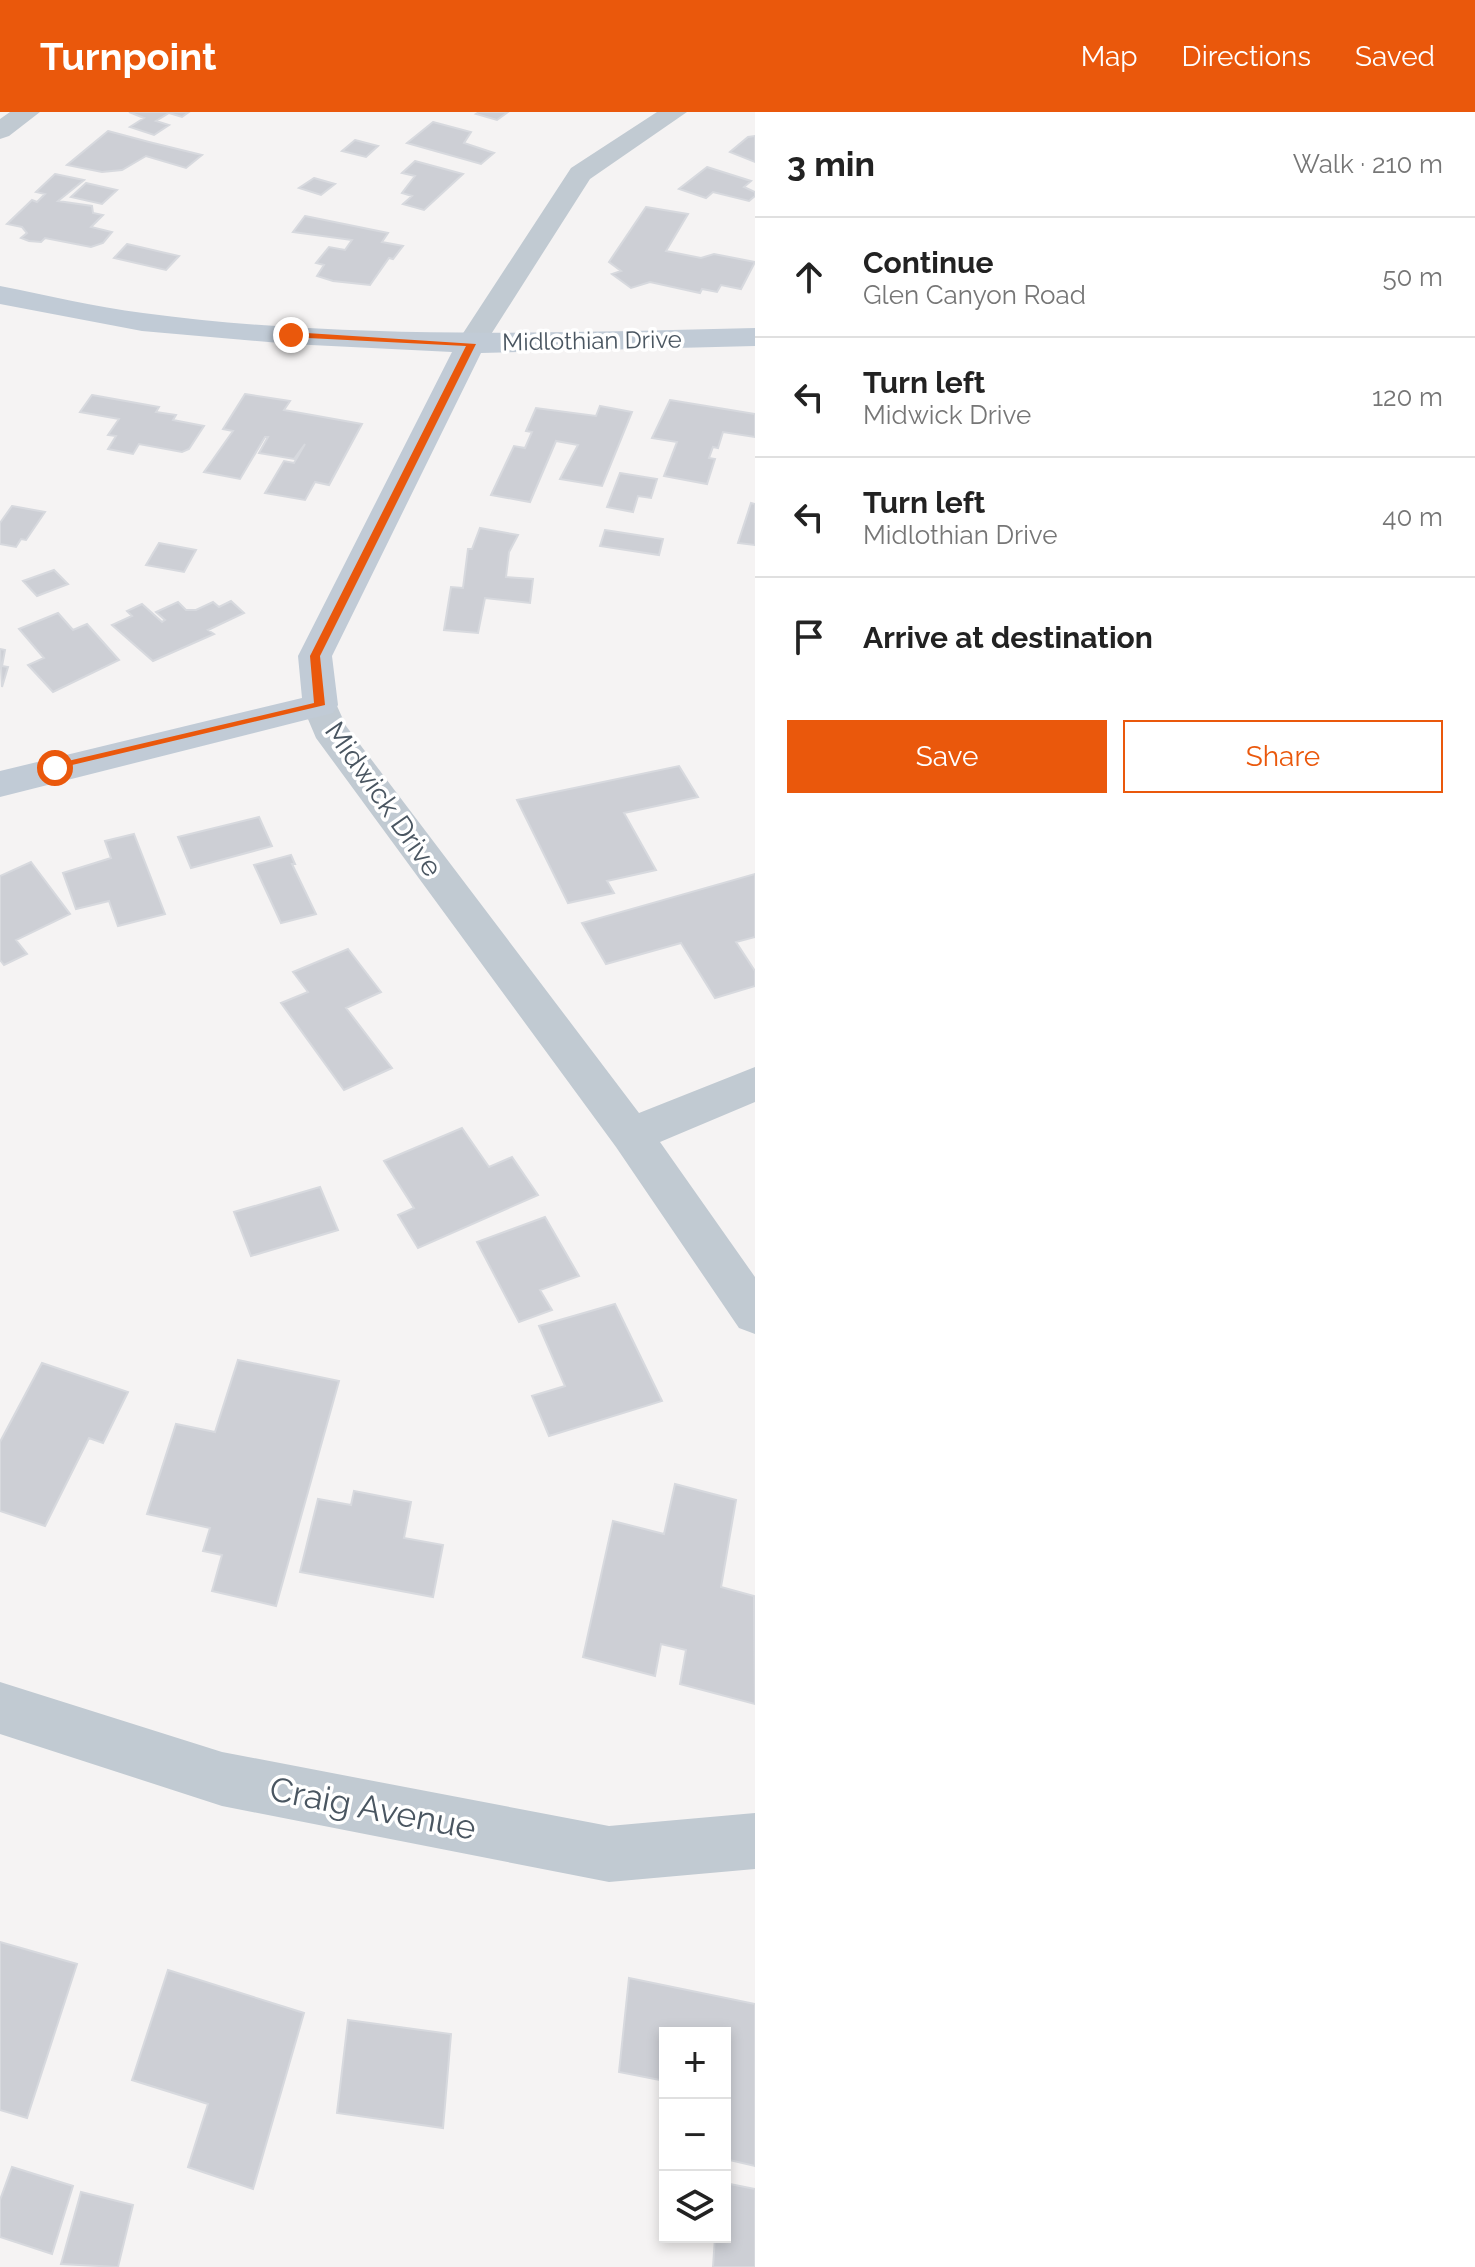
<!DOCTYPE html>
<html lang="en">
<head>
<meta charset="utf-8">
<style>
	:root { --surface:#fff; --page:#f6f6f6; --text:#222; --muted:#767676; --line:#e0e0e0; --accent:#ea580c }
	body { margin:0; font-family:Raleway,sans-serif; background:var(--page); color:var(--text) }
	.controls { position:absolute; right:24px; bottom:24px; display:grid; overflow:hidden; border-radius:0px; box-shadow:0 4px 12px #0003 }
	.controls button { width:72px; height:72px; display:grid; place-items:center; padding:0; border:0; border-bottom:2px solid var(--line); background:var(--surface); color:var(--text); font:40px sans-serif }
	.stop { position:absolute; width:24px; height:24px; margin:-18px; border:6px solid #ea580c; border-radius:50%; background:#fff }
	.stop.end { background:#ea580c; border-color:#fff; box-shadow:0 2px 8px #0008 }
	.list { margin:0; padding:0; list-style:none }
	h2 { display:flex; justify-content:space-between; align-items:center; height:104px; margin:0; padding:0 32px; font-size:34px }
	h2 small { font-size:26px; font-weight:400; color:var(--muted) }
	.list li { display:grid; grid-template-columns:52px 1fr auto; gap:24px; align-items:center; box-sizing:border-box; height:120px; padding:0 32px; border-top:2px solid var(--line) }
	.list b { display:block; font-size:30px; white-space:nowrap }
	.list p { margin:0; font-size:26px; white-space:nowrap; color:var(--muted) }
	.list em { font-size:26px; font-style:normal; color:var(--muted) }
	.actions { display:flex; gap:16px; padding:24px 32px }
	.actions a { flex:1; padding:18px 0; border:2px solid var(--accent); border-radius:0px; text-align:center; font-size:28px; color:var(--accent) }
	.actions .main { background:var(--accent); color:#fff }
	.icon { flex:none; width:44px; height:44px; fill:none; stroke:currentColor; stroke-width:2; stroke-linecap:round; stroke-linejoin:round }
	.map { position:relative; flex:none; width:755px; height:2155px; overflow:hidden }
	header { display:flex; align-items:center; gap:48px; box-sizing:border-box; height:112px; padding:0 40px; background:var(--accent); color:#fff }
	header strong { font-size:38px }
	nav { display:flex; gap:44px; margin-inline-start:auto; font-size:28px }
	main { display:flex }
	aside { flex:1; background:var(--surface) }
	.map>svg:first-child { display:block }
	.building { fill:#cdcfd5; stroke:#d7d9de; stroke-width:2 }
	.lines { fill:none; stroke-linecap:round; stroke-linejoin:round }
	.street { fill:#c1cad2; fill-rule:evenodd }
	.secondary { fill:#c1cbd6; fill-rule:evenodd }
	.route { fill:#ea580c }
	.labels { text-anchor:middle; stroke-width:7; stroke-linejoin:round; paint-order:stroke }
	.far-street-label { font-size:24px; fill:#4a5661; stroke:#fff }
	.street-label { font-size:28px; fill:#4a5661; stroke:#fff }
	.near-street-label { font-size:34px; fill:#4a5661; stroke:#fff }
</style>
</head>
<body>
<header>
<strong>Turnpoint</strong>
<nav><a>Map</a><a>Directions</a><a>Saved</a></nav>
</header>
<main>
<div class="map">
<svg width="755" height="2155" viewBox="0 0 755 2155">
	<rect width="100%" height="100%" fill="#f5f3f3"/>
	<path class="building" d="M189,0L182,5L169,1L156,9L169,13L154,23L130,15L144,6L129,0Z
		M479,0H508L497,8L476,2Z
		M433,10L471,20L464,31L494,41L481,52L407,31Z
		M108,19L149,30L202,43L186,56L146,44L122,58L102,60L67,53Z
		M755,24V50L730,40L748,25Z
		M355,28L378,34L366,45L342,39Z
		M415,49L463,62L424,98L403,92L412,84L402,81L415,64L402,61Z
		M707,55L751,69L744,75L755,80V84L749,89L713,80L706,86L679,77Z
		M55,62L84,68L58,89L92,94L93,101L103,103L91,115L112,120L103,131L91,135L45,126L41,130L29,129L21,126L27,121L22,115L7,112L32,88L37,90L45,82L36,80Z
		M314,66L335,72L321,83L299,76Z
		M86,71L117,78L102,92L71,85Z
		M646,95L688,102L666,139L701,146L714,142L755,150L741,177L721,173L717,180L702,177L700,181L650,170L631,176L612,162L621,159L609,150Z
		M305,104L388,121L382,130L403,134L393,147L389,146L370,173L333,169L317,164L324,153L316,151L329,135L345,138L352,128L293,120Z
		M127,132L179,144L166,158L114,146Z
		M245,282L290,289L284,298L362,312L329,373L315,370L305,388L265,381L284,349L294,351L305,332L294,347L259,341L268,325H265L240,367L204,360L233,319L223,317Z
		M92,283L159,295L156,300L176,303L173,308L204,314L189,337L182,340L139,332L133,342L108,337L116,324L108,323L119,307L80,300Z
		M670,288L755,302V325L723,320L718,336L713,335L709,346L715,347L707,372L664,364L677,330L652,326Z
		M600,294L632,300L602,374L560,367L578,333L556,329L530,390L491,383L514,334L525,336L532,320L526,319L536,296L596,304Z
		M620,361L657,367L651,386L638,384L633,400L607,395Z
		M751,391L755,392V433L738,431Z
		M12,394L45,400L26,428L21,427L16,435L0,432V411Z
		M480,416L518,423L509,440L506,465L533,467L530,491L485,486L478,521L444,518L451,475L463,476L468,437H472Z
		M605,418L663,427L659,443L600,434Z
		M159,431L196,438L184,460L146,453Z
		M54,458L68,472L37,484L23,469Z
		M231,489L244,501L208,518L214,522L153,549L112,513L132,504L127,499L142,492L162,510L165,508L156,500L178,490L186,498H196L213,490L219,495Z
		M58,501L73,518L87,512L119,548L53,580L28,553L44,546L19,517Z
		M0,537L5,538L2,554L8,555L2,575Z
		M679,654L698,685L624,701L656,758L607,769L614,781L568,791L517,688Z
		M259,705L272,734L191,756L178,725Z
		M134,722L165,802L118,814L109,789L76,797L63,761L111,746L105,729Z
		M291,743L295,752H292L316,802L281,811L254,753Z
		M31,750L70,802L16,828L27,842L4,853L0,848V764Z
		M755,762V825L736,830L755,859V874L715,886L681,831L606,852L582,811Z
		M348,837L381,880L346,896L392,956L344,978L281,891L308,880L293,860Z
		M462,1016L489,1055L512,1045L538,1083L418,1136L398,1103L414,1096L384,1049Z
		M320,1075L338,1118L251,1144L234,1100Z
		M545,1105L579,1164L540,1178L552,1198L519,1210L477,1130Z
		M615,1192L662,1289L549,1324L532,1284L565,1274L539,1214Z
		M238,1248L339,1269L276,1494L212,1479L222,1443L203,1439L210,1416L147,1402L176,1312L215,1320Z
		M42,1251L128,1280L103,1331L89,1326L45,1414L0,1399V1330Z
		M675,1372L736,1388L721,1475L754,1484L755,1592L680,1572L686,1538L661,1532L655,1564L583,1545L613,1409L664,1422Z
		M354,1379L411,1390L404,1426L443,1433L433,1485L300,1460L318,1387L351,1393Z
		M0,1830L77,1852L27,2006L0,1998Z
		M168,1858L304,1901L253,2077L188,2055L208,1992L132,1968Z
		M629,1866L755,1892V2054L725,2047V1921H665V1969L619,1960Z
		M348,1908L451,1922L443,2016L337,2001Z
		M12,2055L73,2074L52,2142L0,2125V2088Z
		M725,2071L755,2077V2155H713L715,2125H725Z
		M81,2080L133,2093L118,2155L61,2152Z"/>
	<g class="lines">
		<path class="street" d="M10,0H40L9,24L0,27V7Z
			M657,0H687L590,67L481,238H461L456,232L571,56Z
			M320,581L333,585L346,614L639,1001L755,955V990L660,1030L755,1165V1222L739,1216L616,1035L316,626L302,593L307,585Z
			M0,1570L222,1640L609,1714L755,1701V1757L609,1770L222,1694L0,1622Z"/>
		<path class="secondary" d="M0,174C47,183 95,195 143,201C346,228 551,221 755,216V234L481,241L332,544L338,593L333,601L0,685V659L302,586L298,544L452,240L291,232L142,219L0,192Z"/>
	</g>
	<path class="route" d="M291,220L476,232L320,544L325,593L51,658L55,652L314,591L310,544L466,234L288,225Z"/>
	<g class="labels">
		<g class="far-street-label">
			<text transform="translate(592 229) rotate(-1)" y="8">Midlothian Drive</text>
		</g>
		<g class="street-label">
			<text transform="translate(384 687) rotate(55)" y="10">Midwick Drive</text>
		</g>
		<g class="near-street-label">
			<text transform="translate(373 1696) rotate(11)" y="12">Craig Avenue</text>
		</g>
	</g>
</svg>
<div class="controls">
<button>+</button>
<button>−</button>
<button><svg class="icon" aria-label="layers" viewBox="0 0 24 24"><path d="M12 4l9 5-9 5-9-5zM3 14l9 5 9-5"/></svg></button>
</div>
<div class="stop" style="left:55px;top:656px"></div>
<div class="stop end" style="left:291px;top:223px"></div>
</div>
<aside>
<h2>3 min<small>Walk · 210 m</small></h2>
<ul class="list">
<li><svg class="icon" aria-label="ahead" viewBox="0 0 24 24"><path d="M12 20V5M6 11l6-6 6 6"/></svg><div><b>Continue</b><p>Glen Canyon Road</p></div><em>50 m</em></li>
<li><svg class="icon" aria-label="left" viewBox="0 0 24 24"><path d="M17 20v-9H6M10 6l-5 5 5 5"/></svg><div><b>Turn left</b><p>Midwick Drive</p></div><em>120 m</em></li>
<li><svg class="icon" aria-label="left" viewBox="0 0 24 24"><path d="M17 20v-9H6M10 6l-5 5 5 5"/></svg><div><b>Turn left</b><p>Midlothian Drive</p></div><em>40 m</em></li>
<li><svg class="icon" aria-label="arrive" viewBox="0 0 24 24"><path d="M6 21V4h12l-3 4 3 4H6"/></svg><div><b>Arrive at destination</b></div></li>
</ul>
<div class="actions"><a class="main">Save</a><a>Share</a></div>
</aside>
</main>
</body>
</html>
